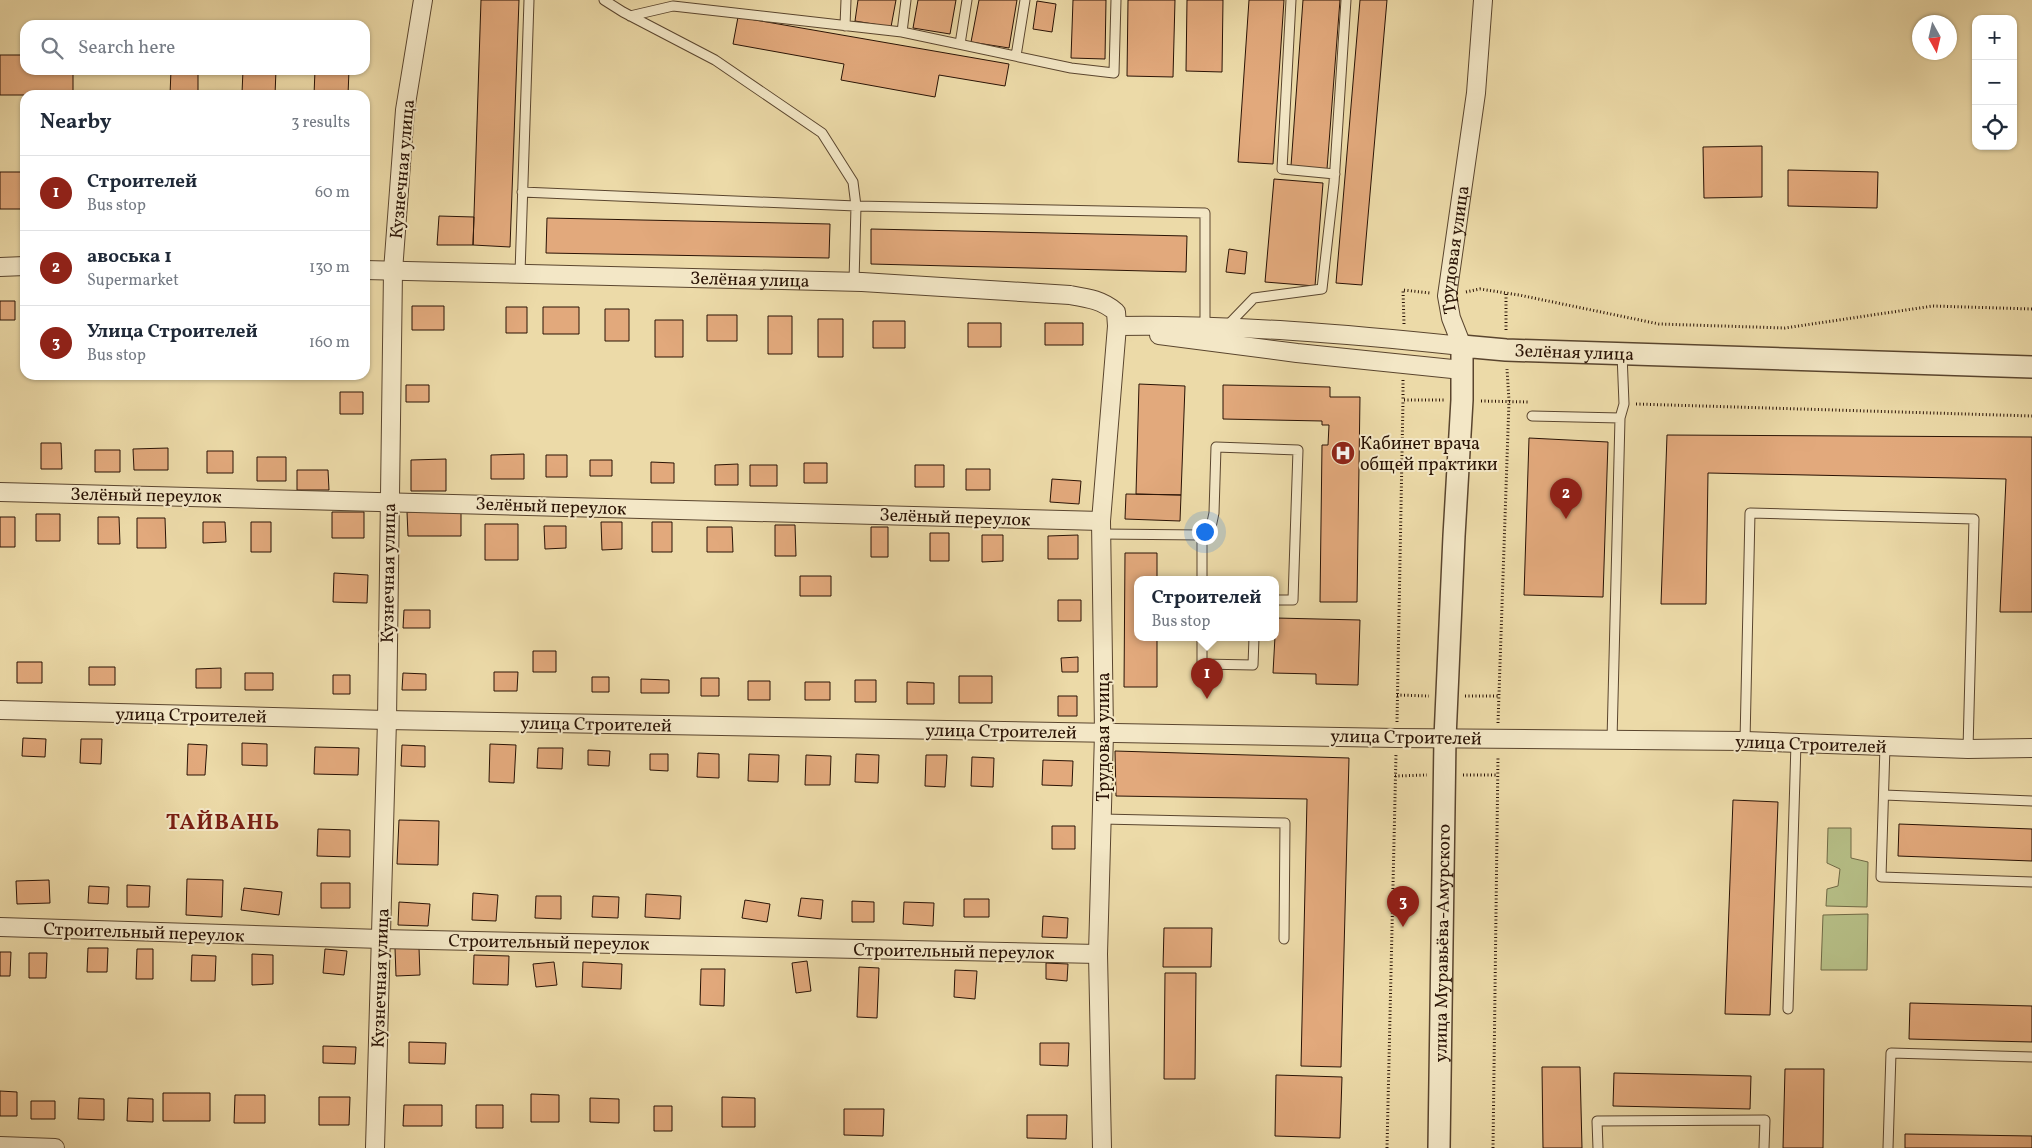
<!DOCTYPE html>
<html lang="en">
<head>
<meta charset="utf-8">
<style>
	:root { --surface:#fff; --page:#f6f6f7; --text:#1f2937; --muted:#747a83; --line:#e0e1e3; --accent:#8f2418 }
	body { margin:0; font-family:Vollkorn,serif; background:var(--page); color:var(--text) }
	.controls { position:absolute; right:15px; top:15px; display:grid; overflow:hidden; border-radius:10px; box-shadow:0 1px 4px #0004 }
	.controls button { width:45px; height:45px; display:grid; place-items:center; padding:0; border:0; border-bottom:1px solid var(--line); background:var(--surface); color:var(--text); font:25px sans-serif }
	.compass { position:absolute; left:1912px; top:15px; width:45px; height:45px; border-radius:50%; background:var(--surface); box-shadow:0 1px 4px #0004; rotate:172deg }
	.you { position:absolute; left:1204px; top:531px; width:18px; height:18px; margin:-12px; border:4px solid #fff; border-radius:50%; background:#1a73e8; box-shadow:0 0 0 8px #1a73e833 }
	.badge { display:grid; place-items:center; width:32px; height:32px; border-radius:50%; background:var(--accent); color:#fff; font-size:16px; font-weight:700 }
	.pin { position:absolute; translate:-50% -41px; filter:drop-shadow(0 1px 2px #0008) }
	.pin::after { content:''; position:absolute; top:26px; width:18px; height:15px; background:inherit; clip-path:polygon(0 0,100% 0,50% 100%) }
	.popup { position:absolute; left:1134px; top:576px; width:145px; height:65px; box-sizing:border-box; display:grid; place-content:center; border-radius:10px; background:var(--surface); filter:drop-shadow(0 1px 4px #0005); font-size:16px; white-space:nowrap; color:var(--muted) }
	.popup b { font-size:19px; color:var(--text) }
	.popup::after { content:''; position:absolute; left:50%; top:100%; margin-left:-10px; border:10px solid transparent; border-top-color:var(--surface) }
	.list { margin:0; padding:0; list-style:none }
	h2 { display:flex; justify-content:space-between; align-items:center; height:65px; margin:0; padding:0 20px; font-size:21px }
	h2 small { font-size:16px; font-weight:400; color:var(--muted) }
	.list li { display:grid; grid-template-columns:32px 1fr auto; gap:15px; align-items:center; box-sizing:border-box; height:75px; padding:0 20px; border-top:1px solid var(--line) }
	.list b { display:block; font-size:19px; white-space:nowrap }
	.list p { margin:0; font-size:16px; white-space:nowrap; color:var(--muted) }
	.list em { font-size:16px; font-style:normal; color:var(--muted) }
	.icon { flex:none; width:28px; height:28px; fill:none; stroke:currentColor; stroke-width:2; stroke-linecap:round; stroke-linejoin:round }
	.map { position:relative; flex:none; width:2032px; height:1148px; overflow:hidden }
	.search { position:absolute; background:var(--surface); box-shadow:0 1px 4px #0004; left:20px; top:20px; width:350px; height:55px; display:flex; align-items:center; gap:12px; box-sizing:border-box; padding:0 18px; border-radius:15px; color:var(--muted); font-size:19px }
	.panel { position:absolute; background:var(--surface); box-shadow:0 1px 4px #0004; left:20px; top:90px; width:350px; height:290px; border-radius:15px }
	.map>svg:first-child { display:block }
	.green { fill:#b7c088; stroke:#706a46 }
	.building { fill:#e2a97c; stroke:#2a1305 }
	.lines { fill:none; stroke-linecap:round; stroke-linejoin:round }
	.service-casing { stroke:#5a452e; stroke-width:11 }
	.minor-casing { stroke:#5a452e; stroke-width:20 }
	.tertiary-casing { stroke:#5a452e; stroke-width:24 }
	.path { stroke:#2a1305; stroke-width:3; stroke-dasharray:1 2.5; stroke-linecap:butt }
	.service { stroke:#f3e7c6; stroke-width:9 }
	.minor { stroke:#f3e7c6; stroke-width:18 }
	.tertiary { stroke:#f3e7c6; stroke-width:21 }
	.labels { text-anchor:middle; stroke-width:4; stroke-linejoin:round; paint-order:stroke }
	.street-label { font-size:18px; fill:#2a1305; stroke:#f3e7c6 }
	.poi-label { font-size:18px; fill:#2a1305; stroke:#f3e7c6; text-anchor:start }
	.district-label { font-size:22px; font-weight:bold; letter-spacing:1px; fill:#7a1f14; stroke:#f3e7c6 }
</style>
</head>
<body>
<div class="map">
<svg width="2032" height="1148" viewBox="0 0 2032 1148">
	<rect width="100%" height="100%" fill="#ecdaa8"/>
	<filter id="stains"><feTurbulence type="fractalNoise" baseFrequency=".004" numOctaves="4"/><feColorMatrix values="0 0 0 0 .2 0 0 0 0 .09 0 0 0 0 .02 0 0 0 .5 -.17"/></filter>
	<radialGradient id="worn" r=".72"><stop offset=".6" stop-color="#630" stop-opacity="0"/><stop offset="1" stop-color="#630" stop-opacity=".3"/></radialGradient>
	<path class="green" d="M1828,828H1851V858L1868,862L1867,907L1826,906L1827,889L1838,886L1840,869L1827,863Z
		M1868,914L1867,970H1821L1823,915Z"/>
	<path class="building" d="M481,0H519L510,247L473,245Z
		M858,0H896L891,27L855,21Z
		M918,0H956L950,34L913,28Z
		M979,0H1017L1009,48L971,42Z
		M1073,0H1106L1105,59L1071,58Z
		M1128,0H1175L1173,77L1127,76Z
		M1187,0H1223L1222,72L1186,71Z
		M1249,0H1284L1273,164L1238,162Z
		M1303,0H1340L1327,169L1291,166Z
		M1360,0H1387L1362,285L1336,283Z
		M1037,1L1056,4L1052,32L1033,29Z
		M738,17L1009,64L1005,86L939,75L935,97L841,80L844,64L733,44Z
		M0,55H25V70H73V95H0Z
		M171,70H198V92L242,93L243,70H276L275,95H170Z
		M315,70H349L348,95H314Z
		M1762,146V197L1704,198L1703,147Z
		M1788,170L1878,172L1877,208L1788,206Z
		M0,172H25V209H0Z
		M1274,179L1323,183L1315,286L1265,282Z
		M439,216L474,217L473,245H437Z
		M547,218L830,224L829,258L546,253Z
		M871,229L1187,236L1186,272L871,264Z
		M1229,249L1247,252L1245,274L1226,272Z
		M0,301H15V320H0Z
		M412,306H444V330H412Z
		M506,307H527V333H506Z
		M543,307H579V334H543Z
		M605,309H629V341H605Z
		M707,315H737V341H707Z
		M768,316H792V354H768Z
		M818,319H843V357H818Z
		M655,320H683V357H655Z
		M873,321H905V348H873Z
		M968,323H1001V347H968Z
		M1045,323H1083V345H1045Z
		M1139,384L1185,386L1181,495L1136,494Z
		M406,385H429V402H406Z
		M1223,385L1330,387V397H1360L1357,602H1320L1322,445H1328L1329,425H1322V421L1223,419Z
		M340,392H363V414H340Z
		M1667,435L2032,437V612H2000L2006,479L1708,473L1706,604H1661Z
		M1529,438L1608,442L1603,597L1524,595Z
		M41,443H61L62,469H41Z
		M168,448V470H134L133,449Z
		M95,450H120V472H95Z
		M207,451H233V473H207Z
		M524,454V479H491V455Z
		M546,455H567V477H546Z
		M257,457H286V481H257Z
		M446,459V491H411V460Z
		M590,460H612V476H590Z
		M651,462L674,463V483H651Z
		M804,463H827V483H804Z
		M738,464V485H715V465Z
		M750,465H777V486H750Z
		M915,465H944V487H915Z
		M966,469H990V490H966Z
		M297,470H328L329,490H297Z
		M1052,479L1081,481L1079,504L1050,502Z
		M1126,494L1181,495L1180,521L1125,519Z
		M461,511V536H408L407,512Z
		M332,512H364V538H332Z
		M36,514H60V541H36Z
		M0,517H15V547H0Z
		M98,517H119L120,544H98Z
		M137,518H165L166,548H137Z
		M203,522H225L226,542L203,543Z
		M251,522H271V552H251Z
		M601,522H622V549L602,550Z
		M652,522H672V552H652Z
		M485,524H518V560H485Z
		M775,525H795L796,556H775Z
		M544,526H566V548L545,549Z
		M707,527H732L733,552H707Z
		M871,527H888V557H871Z
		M930,533H949V561H930Z
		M982,535H1003V561L982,562Z
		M1078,535V559H1048V536Z
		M1125,553H1157V580H1138V638H1157V687H1124Z
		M334,573L368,575L367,603L333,602Z
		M800,576H831V596H800Z
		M1058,600H1081V621H1058Z
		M404,610H430V628H403Z
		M1276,618L1360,620L1358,685L1316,684V674L1273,673Z
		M533,651H556V672H533Z
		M1078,657V672H1062L1061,658Z
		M17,662H42V683H17Z
		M89,667H115V685H89Z
		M221,668V688H196V669Z
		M494,672H518L517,691H494Z
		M245,673H273V690H245Z
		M403,673L426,674V690H402Z
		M333,675H350V694H333Z
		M959,676H992V703H959Z
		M592,677H609V692H592Z
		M701,678H719V696H701Z
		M641,679L669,680V693H641Z
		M855,680H876V702H855Z
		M748,681H770V700H748Z
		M805,682H830V700H805Z
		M907,682L934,683V704H907Z
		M1058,696H1077V716H1058Z
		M23,738L46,739L45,757L22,756Z
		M81,739H102L101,764L80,763Z
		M242,743L267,744V766L242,765Z
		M188,744L207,745L205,775H187Z
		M490,744L516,745L514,783L489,782Z
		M402,745L425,746V767L401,766Z
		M315,747L359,748L358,775L314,774Z
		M538,748H563L562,769L537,768Z
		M588,750L610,751L609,766L588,765Z
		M1115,751L1349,758L1341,1067L1301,1066L1307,799L1116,796Z
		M698,753L719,754V778L697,777Z
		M650,754H668V771L650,770Z
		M749,754L779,755L778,782L748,781Z
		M856,754L879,755L878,783L855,782Z
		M806,755L831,756L830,785H805Z
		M926,755H947L945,787L925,786Z
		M972,757L994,758L993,787L971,786Z
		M1043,760L1073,761L1072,786L1042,785Z
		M1733,800L1778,802L1770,1015L1725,1014Z
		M399,820L439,821L438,865L397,864Z
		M1899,824L2032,829V861L1898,856Z
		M1052,826H1075V849H1052Z
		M318,829L350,830V857L317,856Z
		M187,879L223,880L222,917L186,915Z
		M49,880L50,903L17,904L16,881Z
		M321,883H350V908H321Z
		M127,885L150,886L149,907H127Z
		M89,886L109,887L108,904L88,903Z
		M244,888L282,892L279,915L241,910Z
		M473,893L498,895L496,921L472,920Z
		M646,894L681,896L680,919L645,917Z
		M536,896H561V919L535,918Z
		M593,896L619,897L618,918L592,917Z
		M801,898L823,900L821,919L798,916Z
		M964,899H989V917H964Z
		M745,900L770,904L767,922L742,918Z
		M852,901L874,902V922H852Z
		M399,902L430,904L428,926L398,925Z
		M904,902L934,903L933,926L903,924Z
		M1043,916L1068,918L1067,938L1042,937Z
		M1164,928H1212L1211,967H1163Z
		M88,948H108L107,972H87Z
		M395,948H419L420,975L396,976Z
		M137,949H153V979H136Z
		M325,949L347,951L344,975L323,973Z
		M0,952H11L10,976H0Z
		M29,953H47L46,978H29Z
		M252,954L273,955V984L252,985Z
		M192,955L216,956L215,981H191Z
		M474,955L509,956L508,985L473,984Z
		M807,961L811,991L796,993L792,963Z
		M554,962L557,985L536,987L533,964Z
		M583,962L622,964L621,989L582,987Z
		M1046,963L1068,964L1067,981L1046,979Z
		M859,967L879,968L877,1018L857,1017Z
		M701,969H725L724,1006L700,1005Z
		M955,970L977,971L975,999L954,997Z
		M1165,973H1196L1195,1079H1164Z
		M1910,1003L2032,1006V1042L1909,1039Z
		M409,1042L446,1043L445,1064L409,1063Z
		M1040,1043H1069L1068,1066L1040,1065Z
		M323,1046L356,1047L355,1064L323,1063Z
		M1542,1067H1580L1582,1148H1543Z
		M1785,1069H1824L1823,1148H1783Z
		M1614,1073L1751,1076L1750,1109L1613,1106Z
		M1276,1075L1342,1077L1340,1138L1275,1136Z
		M0,1091L17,1092V1116H0Z
		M163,1093H210V1121H163Z
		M531,1094L559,1095V1122H531Z
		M235,1095H265V1123H234Z
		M319,1097H350L349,1125H319Z
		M722,1097L755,1098V1127H722Z
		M79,1098L104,1099V1120L78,1119Z
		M128,1098L153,1099V1122L127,1121Z
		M590,1098L619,1099V1123L590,1122Z
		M31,1101H55V1119H31Z
		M404,1105H442V1126H403Z
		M476,1105H503V1128H476Z
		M654,1106H672V1131H654Z
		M844,1109H884L883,1136L844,1135Z
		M1027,1115H1067L1066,1139L1027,1138Z
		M1905,1134L2032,1136V1148H1905Z"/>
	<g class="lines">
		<g class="service-casing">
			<path id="service" d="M604,0L623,12L715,60L822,133L853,182L856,206L854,282
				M1291,0L1282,169L1335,174
				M630,16L673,6L902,32L1071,68L1114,73L1116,0
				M845,26L846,0
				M902,32L906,0
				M960,44L967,0
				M1016,56L1025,0
				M522,192L856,206L1205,213V327
				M520,273L529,0
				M1227,326L1254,298L1322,289L1334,183L1346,0
				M1532,416L1620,418
				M1101,534L1202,535L1211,527L1214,513L1216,447L1298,450L1293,600H1276
				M1202,580V535
				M1202,638V664L1253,665L1254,638
				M1612,740L1620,418L1624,404L1622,354
				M1745,741L1750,513L1974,519L1968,749
				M1885,746L1881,877L2032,882
				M1884,795L2032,801
				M1102,819L1285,823L1284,939
				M1788,1009L1796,743
				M1598,1148L1597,1121L1765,1120L1764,1148
				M1888,1148L1891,1053L2032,1057"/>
		</g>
		<g class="minor-casing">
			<g id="minor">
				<path d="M0,267L25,266"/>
				<path id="s1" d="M365,270L862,282L1070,295C1088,298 1102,300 1116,312L1117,326L1101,521L1104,733L1098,954L1102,1148"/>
				<path id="s2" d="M1117,326C1232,324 1348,334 1462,346L1451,318L1447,296L1476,93L1483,0"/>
				<path d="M1159,335L1297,353L1462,370"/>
				<path d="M0,492L1101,521"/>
				<path d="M0,710L387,720L1396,738L1745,741L1968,749L2032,748"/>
				<path d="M0,927L381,939L1098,954"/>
				<path d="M0,1146L55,1148"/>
				<path d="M375,1148L387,720L393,271L405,110L423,0"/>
			</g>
		</g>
		<g class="tertiary-casing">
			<g id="tertiary">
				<path id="s3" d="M1439,1148L1445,738L1454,536L1462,400V346L1506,350L2032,367"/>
			</g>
		</g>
		<path class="path" d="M1466,292L1480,289L1519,295L1659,324L1785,328L1933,306L2032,309
			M1404,324L1403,290L1430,293
			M1506,330V293
			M1403,380V400H1445
			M1481,401L1530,402
			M1636,404L2032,416
			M1397,695L1429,696
			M1465,696H1499
			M1397,722L1403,400
			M1498,723L1509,401L1507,369
			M1463,775H1497
			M1395,776L1427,775
			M1387,1148L1396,754
			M1493,1148L1498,756"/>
		<use href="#service" class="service"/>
		<use href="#minor" class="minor"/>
		<use href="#tertiary" class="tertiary"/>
	</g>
	<defs>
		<g id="hospital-disc" transform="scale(1.25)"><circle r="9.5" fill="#8f2418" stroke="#f3e7c6"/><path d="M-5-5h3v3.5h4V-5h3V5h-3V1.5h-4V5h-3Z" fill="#fff"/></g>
	</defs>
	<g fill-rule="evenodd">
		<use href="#hospital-disc" x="1343" y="453"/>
	</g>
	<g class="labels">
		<g class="street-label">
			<text transform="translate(402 169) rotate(-85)" y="6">Кузнечная улица</text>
			<text dy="6" stroke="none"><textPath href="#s2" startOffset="445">Трудовая улица</textPath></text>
			<text dy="6" stroke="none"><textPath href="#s1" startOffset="385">Зелёная улица</textPath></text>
			<text dy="6" stroke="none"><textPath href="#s3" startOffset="915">Зелёная улица</textPath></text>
			<text transform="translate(146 495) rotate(1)" y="6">Зелёный переулок</text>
			<text transform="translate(551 506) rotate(2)" y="6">Зелёный переулок</text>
			<text transform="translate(955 517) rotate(2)" y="6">Зелёный переулок</text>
			<text transform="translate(388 573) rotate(-89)" y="6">Кузнечная улица</text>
			<text transform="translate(191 715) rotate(1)" y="6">улица Строителей</text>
			<text transform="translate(596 724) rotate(1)" y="6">улица Строителей</text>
			<text transform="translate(1001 731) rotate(1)" y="6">улица Строителей</text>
			<text transform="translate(1103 737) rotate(-90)" y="6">Трудовая улица</text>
			<text transform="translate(1406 737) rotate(1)" y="6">улица Строителей</text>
			<text transform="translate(1811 744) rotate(2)" y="6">улица Строителей</text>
			<text transform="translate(144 932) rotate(2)" y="6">Строительный переулок</text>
			<text transform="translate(549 942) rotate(1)" y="6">Строительный переулок</text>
			<text dy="6" stroke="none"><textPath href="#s3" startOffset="205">улица Муравьёва-Амурского</textPath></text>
			<text transform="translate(954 951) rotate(1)" y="6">Строительный переулок</text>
			<text transform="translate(380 978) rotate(-88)" y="6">Кузнечная улица</text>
		</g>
		<g class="poi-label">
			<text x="1360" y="449">Кабинет врача<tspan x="1360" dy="21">общей практики</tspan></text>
		</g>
		<g class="district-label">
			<text x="223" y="829">ТАЙВАНЬ</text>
		</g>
	</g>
	<rect width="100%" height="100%" filter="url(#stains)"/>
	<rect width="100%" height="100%" fill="url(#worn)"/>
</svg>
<div class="controls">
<button>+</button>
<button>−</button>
<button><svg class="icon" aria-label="locate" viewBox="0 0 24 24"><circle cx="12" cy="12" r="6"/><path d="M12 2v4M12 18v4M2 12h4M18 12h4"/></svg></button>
</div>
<svg class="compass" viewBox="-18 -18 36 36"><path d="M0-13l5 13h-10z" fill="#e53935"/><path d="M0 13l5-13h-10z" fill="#747a83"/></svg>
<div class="you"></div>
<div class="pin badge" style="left:1207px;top:699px">1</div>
<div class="popup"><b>Строителей</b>Bus stop</div>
<div class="pin badge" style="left:1566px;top:519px">2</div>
<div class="pin badge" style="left:1403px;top:927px">3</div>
<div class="search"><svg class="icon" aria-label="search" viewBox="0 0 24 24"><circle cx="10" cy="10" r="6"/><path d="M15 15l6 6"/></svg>Search here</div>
<section class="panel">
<h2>Nearby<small>3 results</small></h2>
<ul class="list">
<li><span class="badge">1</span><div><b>Строителей</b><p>Bus stop</p></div><em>60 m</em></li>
<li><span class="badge">2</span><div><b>авоська 1</b><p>Supermarket</p></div><em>130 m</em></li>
<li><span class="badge">3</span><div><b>Улица Строителей</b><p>Bus stop</p></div><em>160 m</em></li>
</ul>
</section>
</div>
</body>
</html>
